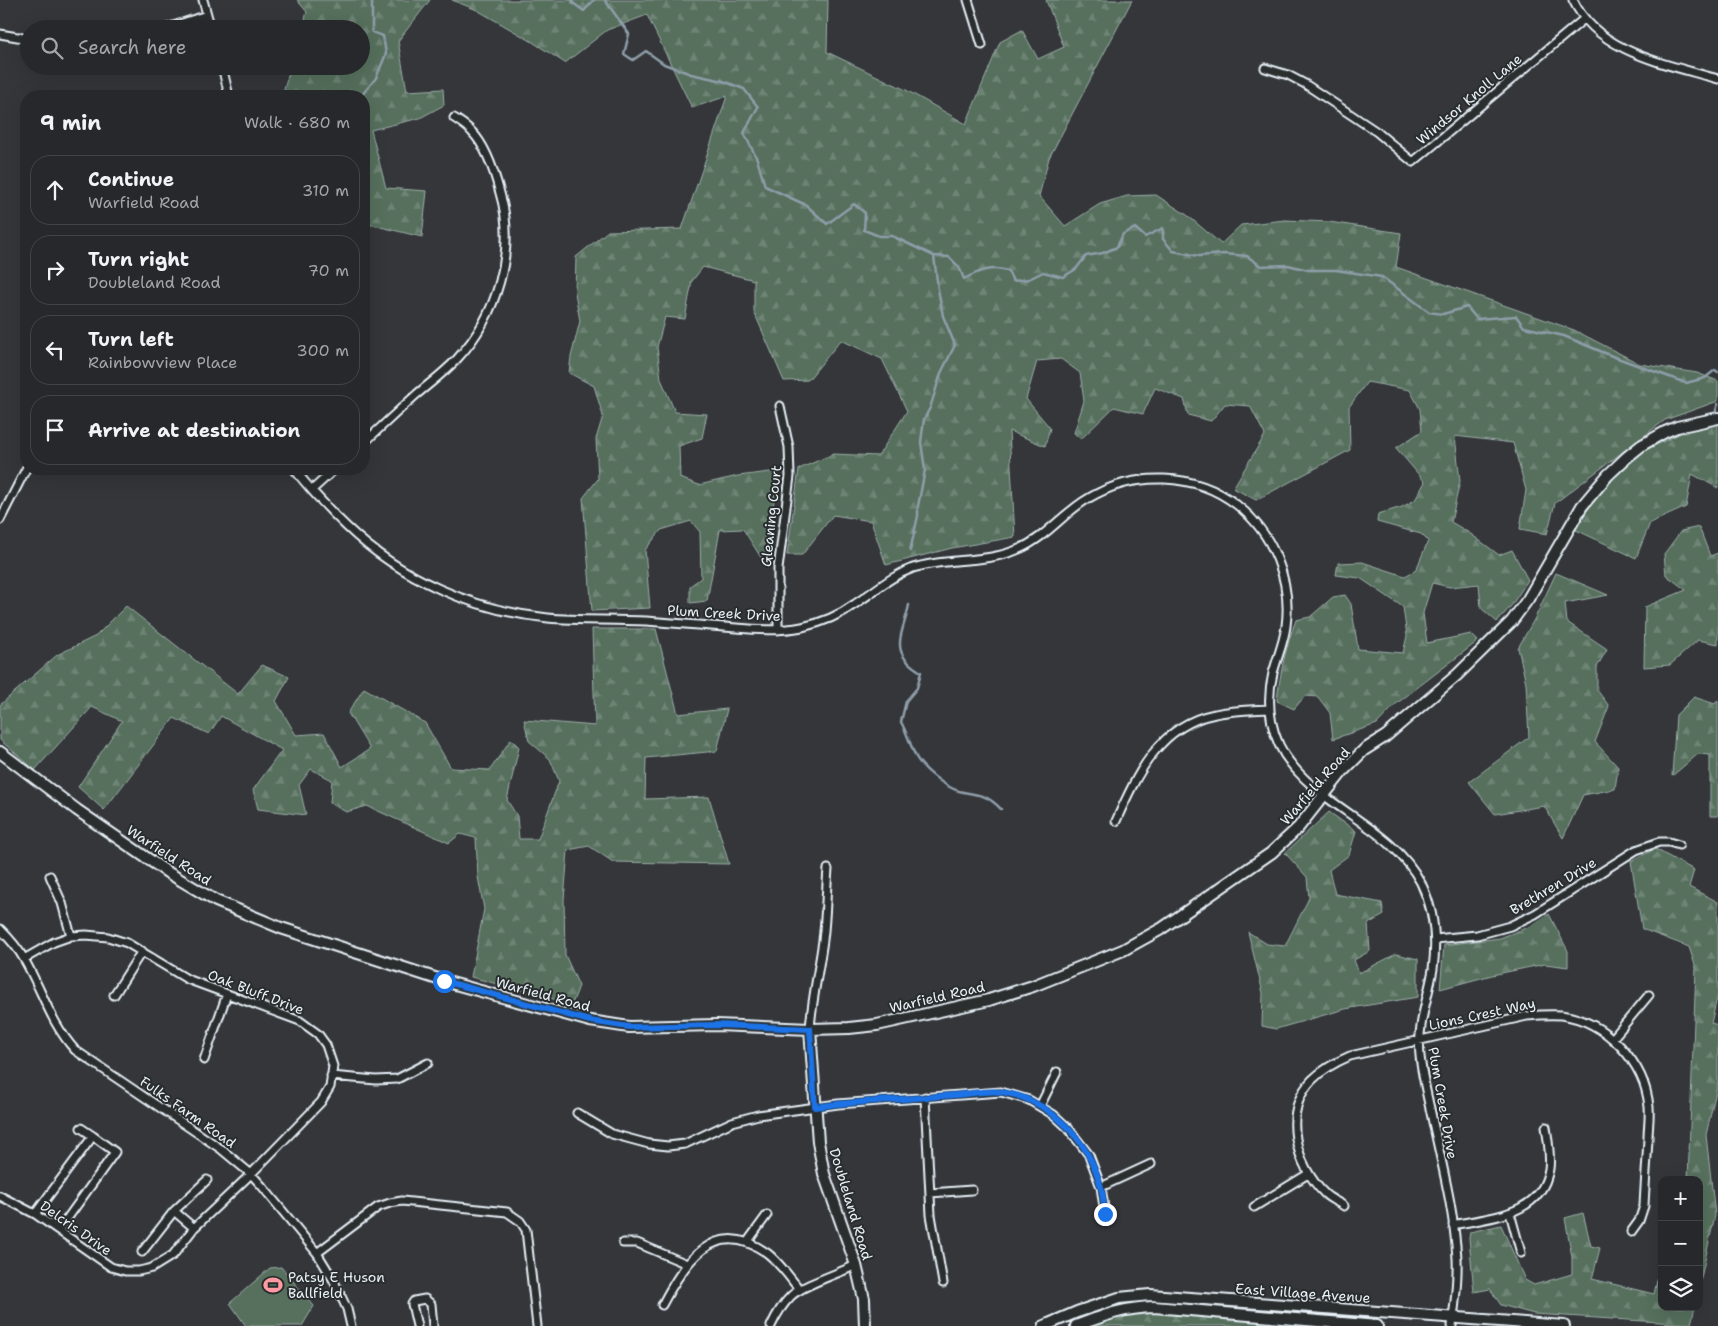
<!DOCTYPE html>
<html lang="en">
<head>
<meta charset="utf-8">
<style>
	:root { --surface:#27282c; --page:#333438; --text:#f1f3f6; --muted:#a4a6a9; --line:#434448 }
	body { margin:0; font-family:"Shantell Sans",sans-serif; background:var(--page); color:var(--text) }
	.controls { position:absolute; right:15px; bottom:15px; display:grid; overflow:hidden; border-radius:10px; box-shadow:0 5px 20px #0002 }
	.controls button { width:45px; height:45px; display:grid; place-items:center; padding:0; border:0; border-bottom:1px solid var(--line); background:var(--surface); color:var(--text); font:25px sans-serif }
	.stop { position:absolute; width:15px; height:15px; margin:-11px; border:4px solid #1a73e8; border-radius:50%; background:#fff }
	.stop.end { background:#1a73e8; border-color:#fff; box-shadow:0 1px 5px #0008 }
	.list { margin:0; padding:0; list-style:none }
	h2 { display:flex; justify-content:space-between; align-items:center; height:65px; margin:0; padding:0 20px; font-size:21px }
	h2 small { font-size:16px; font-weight:400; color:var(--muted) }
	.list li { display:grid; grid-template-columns:32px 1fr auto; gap:15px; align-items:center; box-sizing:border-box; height:70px; margin:0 10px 10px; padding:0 10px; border:1px solid var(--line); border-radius:20px }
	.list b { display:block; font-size:19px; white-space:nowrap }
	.list p { margin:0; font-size:16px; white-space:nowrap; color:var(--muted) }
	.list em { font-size:16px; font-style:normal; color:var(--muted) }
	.icon { flex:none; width:28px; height:28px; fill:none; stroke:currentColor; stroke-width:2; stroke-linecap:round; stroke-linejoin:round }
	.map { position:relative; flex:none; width:1718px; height:1326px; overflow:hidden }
	.search { position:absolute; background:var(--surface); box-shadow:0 5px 20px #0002; left:20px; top:20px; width:350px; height:55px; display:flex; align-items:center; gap:12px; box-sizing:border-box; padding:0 18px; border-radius:28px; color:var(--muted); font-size:19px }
	.panel { position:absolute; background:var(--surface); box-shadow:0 5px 20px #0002; left:20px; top:90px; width:350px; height:385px; border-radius:20px }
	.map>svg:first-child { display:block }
	.green { fill:#566f5d; stroke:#9fb0aa }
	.forest { fill:url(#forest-firs); stroke:#9fb0aa }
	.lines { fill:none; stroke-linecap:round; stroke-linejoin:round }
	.stream { stroke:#8f9eaa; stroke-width:2.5 }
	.street-casing { stroke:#e8f1f8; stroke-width:11 }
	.secondary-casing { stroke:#e8f1f8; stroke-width:14 }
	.street { stroke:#2a2d2e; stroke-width:7 }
	.secondary { stroke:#2a2d2e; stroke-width:10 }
	.route { stroke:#1a73e8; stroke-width:6 }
	.labels { text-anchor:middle; stroke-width:4; stroke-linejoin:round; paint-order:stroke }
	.street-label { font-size:14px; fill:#e8f1f8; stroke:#2a2d2e }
	.poi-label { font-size:14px; fill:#e8f1f8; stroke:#2a2d2e; text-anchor:start }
</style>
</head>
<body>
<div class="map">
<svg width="1718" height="1326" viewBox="0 0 1718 1326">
	<defs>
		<pattern id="forest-firs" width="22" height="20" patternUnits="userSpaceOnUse" patternTransform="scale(1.25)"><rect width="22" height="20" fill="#566f5d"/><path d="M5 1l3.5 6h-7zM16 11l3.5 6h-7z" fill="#6e8475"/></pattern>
	</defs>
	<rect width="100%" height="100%" fill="#34363a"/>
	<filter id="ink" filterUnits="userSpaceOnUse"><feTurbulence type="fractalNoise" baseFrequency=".02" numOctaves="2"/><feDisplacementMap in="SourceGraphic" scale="10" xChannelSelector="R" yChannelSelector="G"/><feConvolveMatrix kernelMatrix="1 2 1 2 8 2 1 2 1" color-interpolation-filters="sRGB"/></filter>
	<g filter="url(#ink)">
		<path class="green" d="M281,1267L314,1306L302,1326H246L230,1303L270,1268Z"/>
		<path class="forest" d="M297,0H430L398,41L407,91L443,89L444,105L420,118L371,130L386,188L427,191L422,237L364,223V96H282L291,66H361V29H302L307,12Z
			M452,0H828L827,52L906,90L966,124L1000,42L1022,30L1038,59L1064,47L1046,0H1132L1049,158L1039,196L1065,226L1100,204L1127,196L1156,195L1187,215L1221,244L1241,225L1285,220L1329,222L1401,233L1396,267L1574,330L1640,364L1697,373L1718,381V401L1665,420L1555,503L1547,534L1520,529L1526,490L1513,443L1455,436L1460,481L1451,522L1468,532L1499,555L1512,550L1528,580L1511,606L1497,622L1481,608L1479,584L1450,587L1432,583L1423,613L1427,643L1471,634L1478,641L1396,704L1377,724L1333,739L1330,713L1318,697L1305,696L1294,709L1277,701C1280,673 1286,646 1296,620L1310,617L1333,597L1345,595L1351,604L1358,649L1403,653L1407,636L1403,607L1360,578L1336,575L1338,563L1362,562L1405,576L1416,570L1428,541L1421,534L1377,522L1378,514L1402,507L1415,500L1425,482L1396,448L1422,431L1420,409L1410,390L1367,382L1349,407L1350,450L1256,500L1233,488L1265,435L1250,406L1225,404L1211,421L1188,415L1184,399L1155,388L1143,414L1114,407L1081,439L1074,433L1084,401L1080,373L1061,359L1037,361L1026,399L1050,428L1045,446L1009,431L1015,537L952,548L886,565L871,521L833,515L802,555H787L799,469L833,454L878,456L907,411L882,359L841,340L808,380L784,381L754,312V280L703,267L692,281L685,319L665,317L657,347L661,379L675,412L707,414L702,438L679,446L680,478L699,485L738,476L778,471L766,558L762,559L743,529L720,530L707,601L690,603V586L701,578L700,532L691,521L661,530L645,550L650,608L592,611L583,498L598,479L596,439L603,416L594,386L569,373L571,357L580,321L575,293L576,257L608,231L682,229L727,96L692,108L647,15L607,30L565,63L531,41L477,10Z
			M1718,423V488L1692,474L1686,507L1650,523L1636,558L1574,529L1604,487L1644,451L1691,428Z
			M1699,527L1710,556L1718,553V644L1698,640L1670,665L1644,667L1645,607L1686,590L1666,575L1664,554L1681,531Z
			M1556,573L1608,595L1565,603L1567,622L1607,649L1597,667V690L1609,706L1595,742L1618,767L1615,789L1583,795L1563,838L1544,806L1495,814L1469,782L1529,737L1526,683L1518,648L1535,618Z
			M126,606L238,694L262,665L289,677L276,701L296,735L324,733L342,767L370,749L348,713L364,688L425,723L451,768L490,770L511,739L519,747L507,800L517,816L519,839H538L559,781L550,759L529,741L524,720L595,726L592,629H656L678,714L727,709L717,751L646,758L645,799L709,797L729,864L613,862L589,846L568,850L564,900L565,955L579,986L572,1004L471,977L484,909L478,877L476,838L460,834L449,843L367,806L346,812L330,803L332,780L311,769L299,785L306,815L258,809L253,790L282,750L221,716L209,734L174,718L104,810L78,787L122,721L92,707L35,770L0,740V705L57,655L96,636Z
			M1694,697L1715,704L1718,700V816H1710V755L1698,754L1672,776L1676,715Z
			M1329,812L1356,831L1349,855L1329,870L1335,894L1382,903L1384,915L1368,924L1370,951L1354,960L1359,973L1396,954L1418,959V997L1345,1009L1276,1029L1262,1026L1263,993L1248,932L1267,944L1285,946L1309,898L1307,877L1285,853Z
			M1655,849L1694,870L1689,887L1718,902V994L1711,1023L1718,1025V1082L1706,1135L1715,1215L1699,1287V1180H1688L1696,968L1689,947L1642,929L1631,861Z
			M1549,914L1568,951V967L1545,964L1492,975L1440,989L1444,945L1500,938L1531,926Z
			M1583,1213L1591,1246L1600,1248L1592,1279L1654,1294L1659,1271L1662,1272V1307H1695L1691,1324L1534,1314L1501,1305L1490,1289L1474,1292L1469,1238L1470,1232L1501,1225L1525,1280L1534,1285L1572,1274V1257L1565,1218Z
			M1131,1308L1377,1326H1076Z"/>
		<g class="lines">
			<path class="stream" d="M572,0L573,3L584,11L594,0
				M605,0L629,34L624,54L633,60L646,51L664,64L691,74L723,81L744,89L758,107L744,133L757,159L765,186L806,205L827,224L854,204L865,213L864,230L879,236H892L934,256L949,257L959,267L964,279C979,271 991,266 1008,271L1013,281L1029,279L1043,272L1063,277L1076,269L1086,256L1103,253L1117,247L1123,234L1135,228L1145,237L1163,228V239L1173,251L1199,256L1224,254L1247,256L1261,266L1288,265L1308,270H1336L1382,277L1429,312L1443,314L1467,307L1477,319L1516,316L1524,327L1564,336L1612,356L1686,383L1705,378L1715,370L1718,372
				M361,96L376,78L386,54L383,36L372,32V0
				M1716,410L1718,404
				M910,551L918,516V506L925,470L921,442L924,419L930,408L941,373L955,345L943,316L938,289L934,256
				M909,605C903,635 887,652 921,672L917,688L906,701L901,722C907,733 910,744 915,755C921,768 945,787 959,791C980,796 985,793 1001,809"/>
			<g class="street-casing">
				<path id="street" d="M203,0L211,29
					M968,0L982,45
					M1573,0C1598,53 1667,64 1718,79
					M164,29L207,15
					M0,34L29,39
					M222,66L229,96
					M1265,68L1288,75L1305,84L1377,132L1413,162L1584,19
					M364,443C381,427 399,410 417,394C430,383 445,372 457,359C497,316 517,250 500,193C495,174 486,146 472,132C467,126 460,122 454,118
					M294,469C310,489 328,509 347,527C400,578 474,611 548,618C580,621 613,619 646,621C672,623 698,625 724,627C750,629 776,632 802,627C821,623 840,615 855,604C875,591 891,576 913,568C948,557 985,564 1019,549C1047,537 1064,512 1089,498C1134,471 1195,472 1237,505C1273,533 1292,581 1286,626C1284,642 1277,658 1273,673C1265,705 1271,740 1292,765C1329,811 1393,829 1421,883C1434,910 1437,940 1433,969C1428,999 1417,1025 1420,1056C1422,1075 1427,1095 1431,1113C1441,1161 1454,1209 1457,1258C1458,1280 1455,1304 1452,1326
					M312,490L335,469
					M0,520L26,469
					M778,630V569L790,476L789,447L780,406
					M1116,821C1137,774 1159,725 1215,714C1233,710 1251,710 1269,709
					M50,876L62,903L71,936
					M0,929C9,938 18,948 24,959C42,990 51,1024 75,1050L221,1149L251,1174L262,1186L317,1253L333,1279L347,1309L351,1326
					M1435,939L1477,935L1510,926L1535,914L1636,850L1659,842H1669L1679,845
					M114,995L142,951
					M810,1029C812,999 819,970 823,940C826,917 826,893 828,869
					M1613,1038L1649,995
					M204,1060L227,994
					M331,1076L376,1080L397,1079L428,1063
					M925,1097L931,1215L943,1283
					M1040,1106L1057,1072
					M577,1113L612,1134L649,1144L668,1146L685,1144L732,1122L758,1115L838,1104L1001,1092L1029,1100L1054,1115L1068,1128L1089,1155L1101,1187L1105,1214
					M81,1128L93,1136
					M1101,1187L1151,1164
					M930,1193L972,1190
					M0,1196L35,1214L111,1267L125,1271H139L152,1268L173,1255L194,1228L251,1174L321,1102L330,1087L333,1066L326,1045L318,1034L300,1021L187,979L127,943L108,937L86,935L71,936L54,942L24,959
					M1344,1206C1338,1202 1330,1199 1325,1194C1296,1166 1281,1113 1312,1080C1323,1069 1336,1062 1350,1056L1527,1016C1538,1015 1549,1014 1561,1015C1606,1021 1645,1062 1649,1107C1650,1117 1648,1128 1648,1138C1647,1161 1645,1183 1644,1206L1639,1221L1631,1232
					M1254,1207L1308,1174
					M174,1211L194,1228
					M1510,1213L1521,1253
					M35,1214L93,1136L115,1152L59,1230
					M1453,1225C1491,1217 1541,1216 1549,1169C1551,1156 1548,1141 1546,1127
					M748,1241L767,1215
					M623,1243H637L687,1264
					M142,1252L174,1211L207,1180
					M317,1253L378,1207L390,1203L402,1201L507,1212L520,1221L526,1230L537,1326
					M662,1305C684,1263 714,1216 767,1253C779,1262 790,1278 800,1290
					M417,1326L412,1304L414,1301L425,1299L431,1304L433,1326
					M771,1326C776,1315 782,1305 791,1296C802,1285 840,1273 856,1265"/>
			</g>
			<g class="secondary-casing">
				<path id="secondary" d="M0,752L77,810L167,872L216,901L281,928L444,981L590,1021L629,1027L717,1025L810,1029L849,1028L877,1025L989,1000L1033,986L1123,950L1161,929L1271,853L1298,828L1343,771L1364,750L1386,736L1457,675L1512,621L1528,599L1582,506L1608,475L1627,457L1642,445L1665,432L1677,427L1718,418
					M810,1029L818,1142L824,1174L856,1265L864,1299L865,1326
					M1044,1326L1077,1312L1119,1298L1150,1295L1564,1326
					M1076,1326C1105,1315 1123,1308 1154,1307L1377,1326"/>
			</g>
			<use href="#street" class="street"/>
			<use href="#secondary" class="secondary"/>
		</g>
	</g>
	<g class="lines" filter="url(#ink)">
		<path class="route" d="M444,981L590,1021L629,1027L717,1025L810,1029L815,1107L838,1104C877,1101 917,1098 956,1095C970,1094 988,1090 1002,1092C1050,1100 1089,1140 1101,1187C1103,1195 1104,1205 1105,1214"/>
	</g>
	<defs>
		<g id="stadium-bare" transform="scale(1.5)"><path d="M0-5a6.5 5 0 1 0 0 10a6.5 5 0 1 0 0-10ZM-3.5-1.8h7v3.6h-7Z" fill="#ff9aa2" stroke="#2a2d2e" stroke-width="2.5" paint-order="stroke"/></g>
	</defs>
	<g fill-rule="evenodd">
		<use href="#stadium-bare" x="273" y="1285"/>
	</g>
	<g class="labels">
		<g class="street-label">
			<text transform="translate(1469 99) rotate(-40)" y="5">Windsor Knoll Lane</text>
			<text transform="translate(771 516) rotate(-84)" y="5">Gleaning Court</text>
			<text transform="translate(724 613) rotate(3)" y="5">Plum Creek Drive</text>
			<text transform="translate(1315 786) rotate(-49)" y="5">Warfield Road</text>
			<text transform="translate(169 855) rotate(33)" y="5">Warfield Road</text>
			<text transform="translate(1553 886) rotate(-31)" y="5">Brethren Drive</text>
			<text transform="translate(256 992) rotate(21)" y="5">Oak Bluff Drive</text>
			<text transform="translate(543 994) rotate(15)" y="5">Warfield Road</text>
			<text transform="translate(937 997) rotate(-13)" y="5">Warfield Road</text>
			<text transform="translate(1482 1014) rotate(-12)" y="5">Lions Crest Way</text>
			<text transform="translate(1443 1103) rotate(80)" y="5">Plum Creek Drive</text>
			<text transform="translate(188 1112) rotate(35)" y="5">Fulks Farm Road</text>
			<text transform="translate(851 1204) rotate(73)" y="5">Doubleland Road</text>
			<text transform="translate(76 1228) rotate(35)" y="5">Delcris Drive</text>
			<text transform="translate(1303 1293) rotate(4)" y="5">East Village Avenue</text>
		</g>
		<g class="poi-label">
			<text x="288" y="1282">Patsy E Huson<tspan x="288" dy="16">Ballfield</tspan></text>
		</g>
	</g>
</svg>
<div class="controls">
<button>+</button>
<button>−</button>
<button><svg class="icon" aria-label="layers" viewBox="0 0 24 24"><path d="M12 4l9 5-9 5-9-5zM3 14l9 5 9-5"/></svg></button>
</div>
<div class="stop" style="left:444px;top:981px"></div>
<div class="stop end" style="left:1105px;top:1214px"></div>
<div class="search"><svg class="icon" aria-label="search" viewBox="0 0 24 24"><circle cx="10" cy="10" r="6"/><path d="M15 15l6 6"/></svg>Search here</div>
<section class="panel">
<h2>9 min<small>Walk · 680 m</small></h2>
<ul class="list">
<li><svg class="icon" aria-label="ahead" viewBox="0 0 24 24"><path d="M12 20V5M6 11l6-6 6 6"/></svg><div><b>Continue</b><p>Warfield Road</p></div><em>310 m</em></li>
<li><svg class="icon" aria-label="right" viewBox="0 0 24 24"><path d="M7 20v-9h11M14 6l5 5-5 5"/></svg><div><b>Turn right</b><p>Doubleland Road</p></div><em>70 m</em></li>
<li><svg class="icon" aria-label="left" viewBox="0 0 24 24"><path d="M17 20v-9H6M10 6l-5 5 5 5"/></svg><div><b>Turn left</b><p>Rainbowview Place</p></div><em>300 m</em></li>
<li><svg class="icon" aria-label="arrive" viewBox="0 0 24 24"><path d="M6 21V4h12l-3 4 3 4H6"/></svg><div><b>Arrive at destination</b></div></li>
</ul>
</section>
</div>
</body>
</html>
